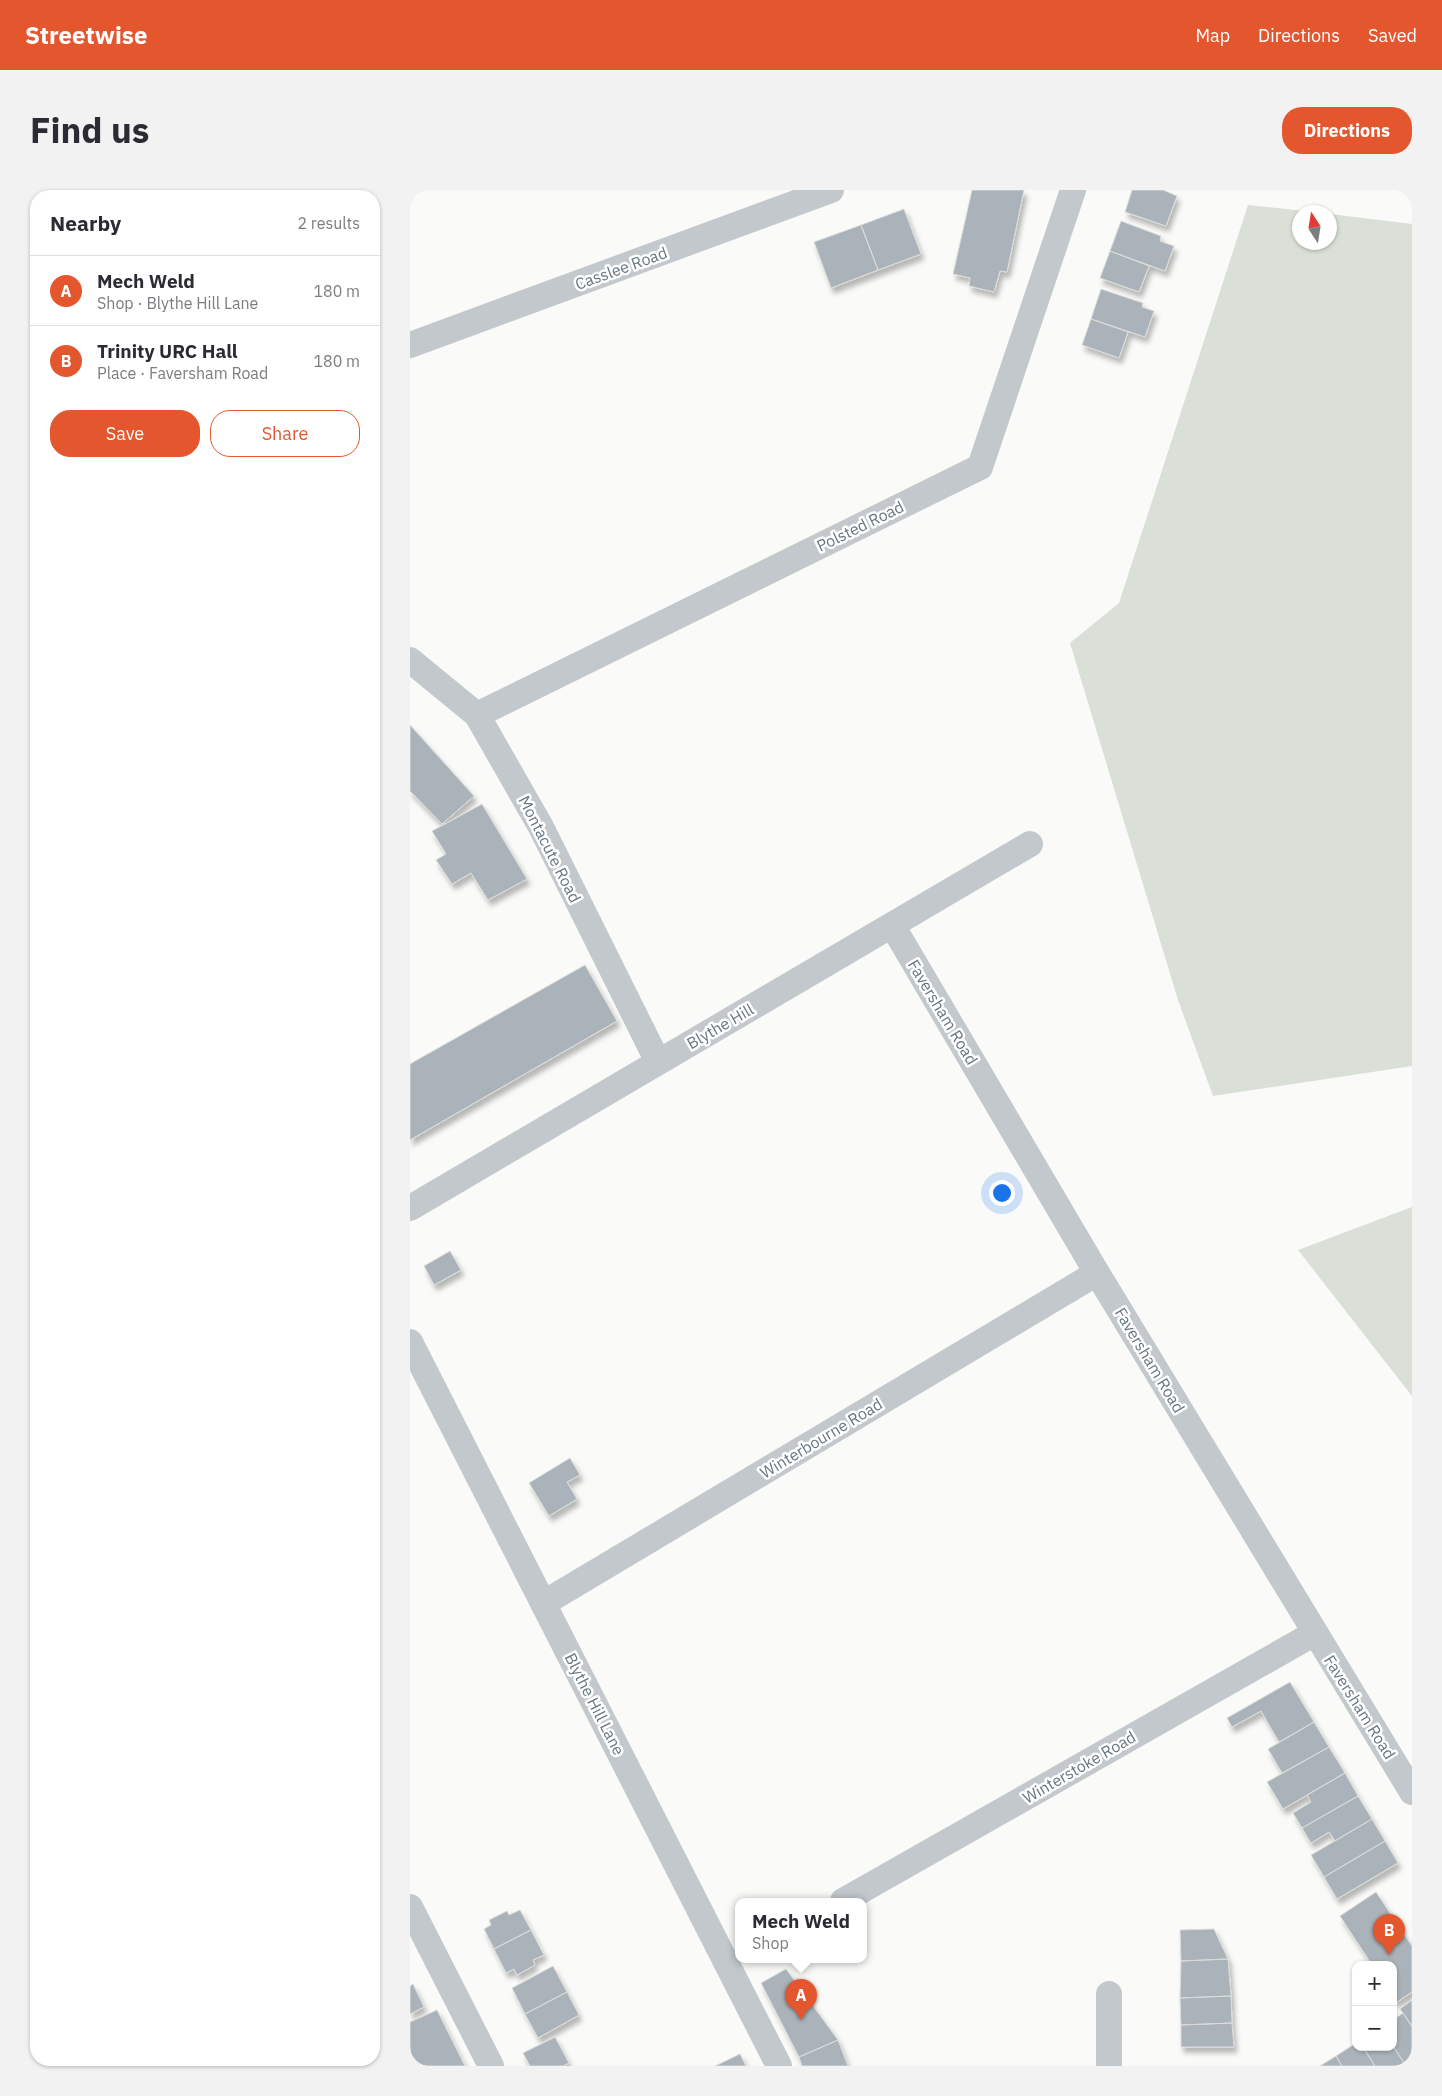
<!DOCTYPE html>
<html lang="en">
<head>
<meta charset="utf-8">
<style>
	:root { --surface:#fff; --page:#f2f2f3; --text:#2b2b33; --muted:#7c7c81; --line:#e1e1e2; --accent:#e4572e }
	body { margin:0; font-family:"IBM Plex Sans",sans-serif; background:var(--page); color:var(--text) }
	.controls { position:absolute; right:15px; bottom:15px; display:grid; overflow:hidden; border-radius:10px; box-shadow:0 1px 4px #0004 }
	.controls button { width:45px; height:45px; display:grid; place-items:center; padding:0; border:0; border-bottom:1px solid var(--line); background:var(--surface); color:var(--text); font:25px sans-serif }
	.compass { position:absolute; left:882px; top:15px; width:45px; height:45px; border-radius:50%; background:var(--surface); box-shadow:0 1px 4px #0004; rotate:348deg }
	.you { position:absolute; left:591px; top:1002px; width:18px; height:18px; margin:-12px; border:4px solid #fff; border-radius:50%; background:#1a73e8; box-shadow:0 0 0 8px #1a73e833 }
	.badge { display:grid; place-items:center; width:32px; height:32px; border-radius:50%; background:var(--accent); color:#fff; font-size:16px; font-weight:700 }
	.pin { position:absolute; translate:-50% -41px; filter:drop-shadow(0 1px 2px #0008) }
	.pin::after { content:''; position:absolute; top:26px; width:18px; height:15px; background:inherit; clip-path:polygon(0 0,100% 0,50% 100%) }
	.popup { position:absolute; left:325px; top:1708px; width:132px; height:65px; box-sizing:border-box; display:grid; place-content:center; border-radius:10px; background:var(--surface); filter:drop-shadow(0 1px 4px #0005); font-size:16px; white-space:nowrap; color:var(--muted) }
	.popup b { font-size:19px; color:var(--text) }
	.popup::after { content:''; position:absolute; left:50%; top:100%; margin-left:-10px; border:10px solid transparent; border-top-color:var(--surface) }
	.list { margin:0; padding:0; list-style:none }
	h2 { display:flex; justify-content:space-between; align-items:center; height:65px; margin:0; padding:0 20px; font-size:21px }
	h2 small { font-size:16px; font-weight:400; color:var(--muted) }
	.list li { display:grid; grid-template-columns:32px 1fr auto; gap:15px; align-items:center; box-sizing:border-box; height:70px; padding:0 20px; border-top:1px solid var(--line) }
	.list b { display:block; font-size:19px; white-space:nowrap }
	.list p { margin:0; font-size:16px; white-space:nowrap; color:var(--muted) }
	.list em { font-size:16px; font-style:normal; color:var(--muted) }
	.actions { display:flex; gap:10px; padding:15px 20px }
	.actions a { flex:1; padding:11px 0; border:1px solid var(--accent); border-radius:20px; text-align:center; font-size:18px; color:var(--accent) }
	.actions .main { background:var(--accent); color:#fff }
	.map { position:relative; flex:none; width:1002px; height:1876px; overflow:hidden; border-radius:20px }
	header { display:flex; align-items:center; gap:30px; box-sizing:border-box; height:70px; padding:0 25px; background:var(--accent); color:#fff }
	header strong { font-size:24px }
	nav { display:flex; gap:28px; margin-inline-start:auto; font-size:18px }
	.intro { display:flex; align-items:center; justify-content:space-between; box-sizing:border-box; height:120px; padding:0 30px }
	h1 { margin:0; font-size:35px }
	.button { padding:12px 22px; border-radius:20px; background:var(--accent); color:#fff; font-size:18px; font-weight:700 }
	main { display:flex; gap:30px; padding:0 30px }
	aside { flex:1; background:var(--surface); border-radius:20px; box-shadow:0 1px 4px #0004 }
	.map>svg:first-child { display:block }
	.green { fill:#dadfd7 }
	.building { fill:#aab3b9; stroke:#dcdcda; filter:url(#shadow) }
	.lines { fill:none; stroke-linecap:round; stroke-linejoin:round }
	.minor { stroke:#c3c8cc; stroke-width:26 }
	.labels { text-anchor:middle; stroke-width:5; stroke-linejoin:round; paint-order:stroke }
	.street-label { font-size:16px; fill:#657683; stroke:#fff }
</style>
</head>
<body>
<header>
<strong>Streetwise</strong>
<nav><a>Map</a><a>Directions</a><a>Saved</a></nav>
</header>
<div class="intro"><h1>Find us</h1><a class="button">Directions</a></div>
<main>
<aside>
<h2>Nearby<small>2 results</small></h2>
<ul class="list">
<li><span class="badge">A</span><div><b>Mech Weld</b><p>Shop · Blythe Hill Lane</p></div><em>180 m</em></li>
<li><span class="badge">B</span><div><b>Trinity URC Hall</b><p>Place · Faversham Road</p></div><em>180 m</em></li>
</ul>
<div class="actions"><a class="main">Save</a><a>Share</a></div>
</aside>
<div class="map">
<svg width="1002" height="1876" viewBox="0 0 1002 1876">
	<defs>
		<filter id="shadow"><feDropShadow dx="3" dy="5.5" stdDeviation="2.5" flood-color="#0004"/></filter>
	</defs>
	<rect width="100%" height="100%" fill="#fafaf8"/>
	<path class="green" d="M838,15L904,22H889V52H919L920,24L1002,34V876L803,906L768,810L660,453L709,413Z
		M1002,1017V1206L888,1060Z"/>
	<path class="building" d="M562,0H614L597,82L590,81L584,102L559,96L560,88L543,84Z
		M722,0H753L767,6L756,36L715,22Z
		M494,19L511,64L468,80L451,35Z
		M711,31L751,46L750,51L764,56L755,81L700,61Z
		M451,35L468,80L421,98L404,52Z
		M700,61L739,76L729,102L690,88Z
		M691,99L733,113L732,117L744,121L735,147L681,129Z
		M681,129L718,142L709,168L672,155Z
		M0,535L64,606L32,634L0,601Z
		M72,614L117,689L78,710L61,683L42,694L26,670L36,664L22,641Z
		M175,775L207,831L0,950V874Z
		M40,1061L51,1080L24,1095L14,1076Z
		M160,1268L170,1285L157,1292L167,1309L139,1326L119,1293Z
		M880,1492L904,1532L869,1552L851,1521L822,1537L817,1528Z
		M904,1532L919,1557L872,1583L858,1559Z
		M919,1557L935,1583L873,1619L857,1592Z
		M935,1583L948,1606L892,1638L883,1623L901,1612L897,1605Z
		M948,1606L962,1629L925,1651L919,1642L901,1653L892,1638Z
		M962,1629L975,1651L914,1687L901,1665Z
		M975,1651L988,1673L927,1709L914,1687Z
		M966,1702L1002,1756V1802L987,1812L983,1807V1775H962L930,1726Z
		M110,1720L121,1740L84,1759L74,1739L81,1735L79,1730L97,1721L99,1725Z
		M804,1739L818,1769L771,1771L770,1740Z
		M121,1740L134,1765L123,1770L125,1775L107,1785L104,1779L96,1783L84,1759Z
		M818,1769L821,1806L770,1808L771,1771Z
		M143,1776L157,1802L115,1824L102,1798Z
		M376,1779L428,1850L389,1867L351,1793Z
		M3,1794L14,1817L0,1824V1796Z
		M157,1802L169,1825L128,1848L115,1824Z
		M821,1806L822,1833L771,1835L770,1808Z
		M1002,1810V1836L990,1819Z
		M27,1820L55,1876H0V1832Z
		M993,1823L1002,1837V1872L996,1876L983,1856V1830Z
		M822,1833L824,1857H771V1835Z
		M145,1847L159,1873L153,1876H120L113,1863Z
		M428,1850L438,1876H392L389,1867Z
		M946,1853V1857H953L965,1876H932L926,1866Z
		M983,1856L996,1876H965L953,1857Z
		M330,1864L336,1876H305Z
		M926,1866L932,1876H910Z"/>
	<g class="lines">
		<path class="minor" d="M0,155L421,0
			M0,470L67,525L131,637L248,872
			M67,525L570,277L663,0
			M482,735L687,1083L1002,1602
			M0,1018L620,654
			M0,1152L369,1876
			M134,1413L687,1083
			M433,1711L905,1443
			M0,1717L81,1876
			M699,1804V1876"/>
	</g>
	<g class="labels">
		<g class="street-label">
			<text transform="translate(211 78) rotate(-20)" y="6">Casslee Road</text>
			<text transform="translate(450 336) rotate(-26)" y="6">Polsted Road</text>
			<text transform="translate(140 659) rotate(63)" y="6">Montacute Road</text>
			<text transform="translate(533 822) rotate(59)" y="6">Faversham Road</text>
			<text transform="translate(310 836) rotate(-30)" y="6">Blythe Hill</text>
			<text transform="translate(740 1170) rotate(59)" y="6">Faversham Road</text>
			<text transform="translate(411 1248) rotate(-31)" y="6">Winterbourne Road</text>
			<text transform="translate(185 1514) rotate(63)" y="6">Blythe Hill Lane</text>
			<text transform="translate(950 1517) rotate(58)" y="6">Faversham Road</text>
			<text transform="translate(669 1577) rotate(-30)" y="6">Winterstoke Road</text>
		</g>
	</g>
</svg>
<div class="controls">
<button>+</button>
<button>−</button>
</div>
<svg class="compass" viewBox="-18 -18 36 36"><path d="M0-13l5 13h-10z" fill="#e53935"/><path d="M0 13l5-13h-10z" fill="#7c7c81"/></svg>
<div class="you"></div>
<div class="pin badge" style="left:391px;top:1830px">A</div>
<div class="popup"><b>Mech Weld</b>Shop</div>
<div class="pin badge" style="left:979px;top:1765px">B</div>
</div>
</main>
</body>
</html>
